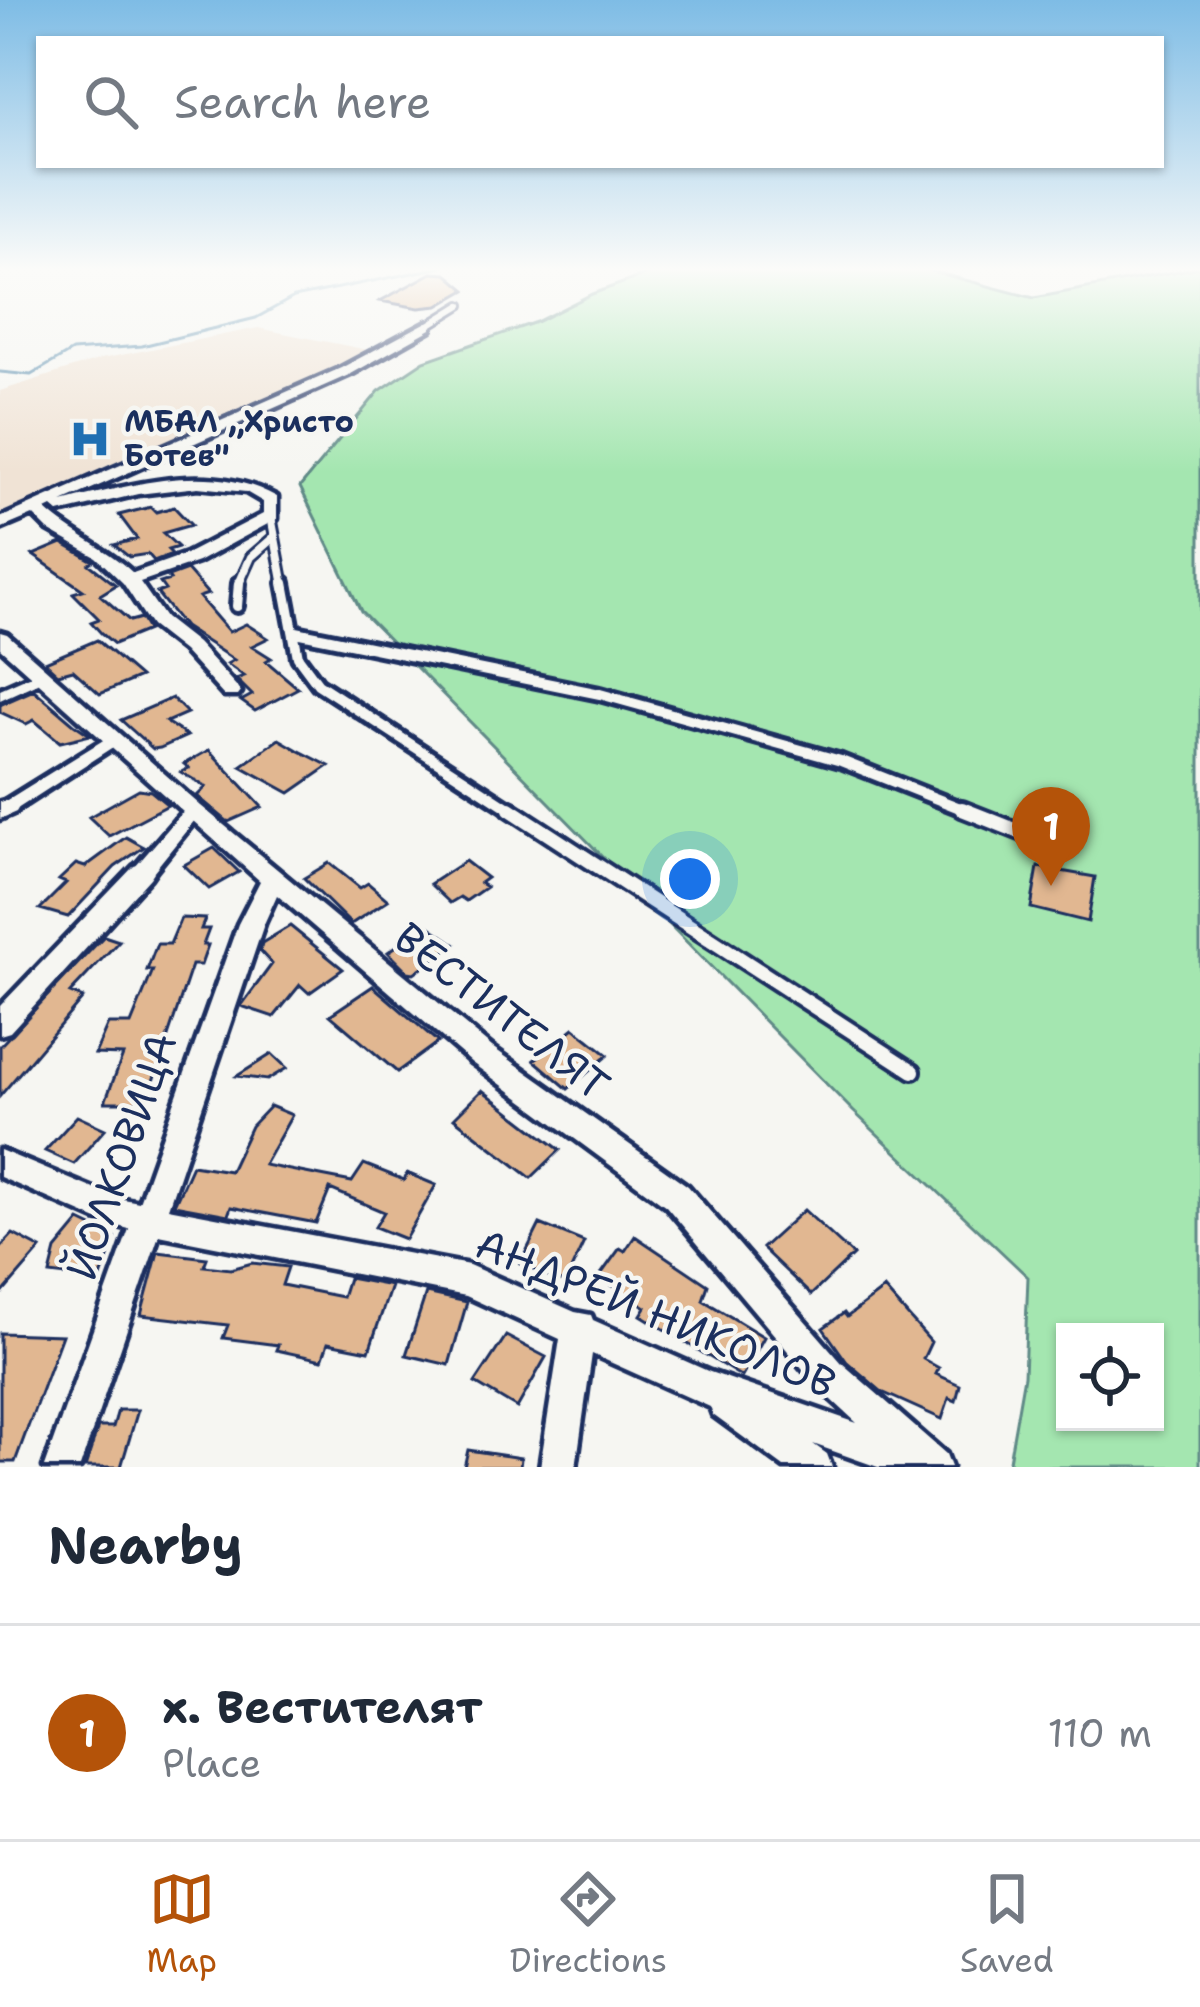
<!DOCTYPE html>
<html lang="en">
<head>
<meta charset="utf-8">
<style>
	:root { --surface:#fff; --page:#f2f2f3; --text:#1f2937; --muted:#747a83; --line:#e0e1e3; --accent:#b45309 }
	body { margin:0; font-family:"Shantell Sans",sans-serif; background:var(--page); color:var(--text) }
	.controls { position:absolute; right:36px; bottom:36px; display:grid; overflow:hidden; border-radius:0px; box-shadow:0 3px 9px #0004 }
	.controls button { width:108px; height:108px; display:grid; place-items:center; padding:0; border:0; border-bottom:3px solid var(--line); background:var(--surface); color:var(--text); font:60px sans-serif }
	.you { position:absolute; left:690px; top:879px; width:42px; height:42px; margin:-30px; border:9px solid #fff; border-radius:50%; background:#1a73e8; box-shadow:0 0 0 18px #1a73e833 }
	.badge { display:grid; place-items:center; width:78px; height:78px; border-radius:50%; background:var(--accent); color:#fff; font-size:39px; font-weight:700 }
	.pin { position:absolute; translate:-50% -99px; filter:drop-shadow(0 3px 6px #0008) }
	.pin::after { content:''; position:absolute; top:63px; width:42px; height:36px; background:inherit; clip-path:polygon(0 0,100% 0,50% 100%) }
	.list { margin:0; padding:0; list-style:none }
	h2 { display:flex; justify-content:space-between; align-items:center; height:156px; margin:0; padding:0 48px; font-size:51px }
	h2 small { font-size:39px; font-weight:400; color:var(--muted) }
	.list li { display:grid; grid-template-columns:78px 1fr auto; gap:36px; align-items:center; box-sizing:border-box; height:216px; padding:0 48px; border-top:3px solid var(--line) }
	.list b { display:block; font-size:45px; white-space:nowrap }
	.list p { margin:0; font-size:39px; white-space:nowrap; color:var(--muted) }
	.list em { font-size:39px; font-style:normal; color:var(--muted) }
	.icon { flex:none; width:66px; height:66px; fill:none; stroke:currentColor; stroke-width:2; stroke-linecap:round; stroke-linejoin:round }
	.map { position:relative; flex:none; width:1200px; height:1467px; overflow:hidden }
	.search { position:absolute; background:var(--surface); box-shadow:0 3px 9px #0004; left:36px; right:36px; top:36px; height:132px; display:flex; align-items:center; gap:30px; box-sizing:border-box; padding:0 42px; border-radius:0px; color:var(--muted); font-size:45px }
	.sheet { height:372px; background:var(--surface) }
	nav { display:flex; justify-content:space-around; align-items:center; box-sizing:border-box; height:168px; border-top:3px solid var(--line); background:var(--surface); font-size:33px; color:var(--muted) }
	nav a { display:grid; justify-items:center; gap:6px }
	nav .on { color:var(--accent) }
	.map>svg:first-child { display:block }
	.built { fill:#f0e3d5 }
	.green { fill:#a4e6b0; stroke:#608a87; stroke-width:3; fill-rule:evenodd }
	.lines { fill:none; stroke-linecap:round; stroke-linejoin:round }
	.stream { stroke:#588bac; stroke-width:3 }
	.building { fill:#e1b791; stroke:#1b2f5e; stroke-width:3 }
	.service-far3-casing { stroke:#1b2f5e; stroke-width:12 }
	.service-far2-casing { stroke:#1b2f5e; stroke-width:14 }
	.service-far1-casing { stroke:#1b2f5e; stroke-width:20 }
	.service-casing { stroke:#1b2f5e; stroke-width:22 }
	.pedestrian-casing { stroke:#1b2f5e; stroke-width:10 }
	.minor-casing { stroke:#1b2f5e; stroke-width:9 }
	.service-far3 { stroke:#f6f6f2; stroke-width:6 }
	.service-far2 { stroke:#f6f6f2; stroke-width:8 }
	.service-far1 { stroke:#f6f6f2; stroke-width:10 }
	.service { stroke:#f6f6f2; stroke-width:14 }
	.pedestrian { fill:#f6f6f2; fill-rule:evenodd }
	.minor { fill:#f6f6f2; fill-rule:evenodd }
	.labels { text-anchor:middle; stroke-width:9; stroke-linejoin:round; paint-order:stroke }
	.far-poi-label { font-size:30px; font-weight:bold; fill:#1b2f5e; stroke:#f6f6f2; text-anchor:start }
	.near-street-label { font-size:42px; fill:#1b2f5e; stroke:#f6f6f2 }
</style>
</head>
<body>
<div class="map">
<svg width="1200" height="1467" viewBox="0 0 1200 1467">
	<rect width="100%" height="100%" fill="#f6f6f2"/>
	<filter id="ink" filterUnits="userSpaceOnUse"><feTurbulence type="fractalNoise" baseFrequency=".00833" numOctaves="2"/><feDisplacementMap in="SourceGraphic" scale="24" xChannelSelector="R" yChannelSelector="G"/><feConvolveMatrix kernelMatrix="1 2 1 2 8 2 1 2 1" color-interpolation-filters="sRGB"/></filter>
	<g filter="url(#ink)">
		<path class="built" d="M258,328L373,351L338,371L0,516V391L101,359Z"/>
		<path class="green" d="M667,267H916L1034,298L1200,267V1467H1008L1024,1376L1028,1277L853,1111L361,611L300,487L379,391L424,361L536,322L592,294ZM1065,1332H1155V1422H1065Z"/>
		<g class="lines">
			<path class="stream" d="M0,372L31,375L72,351L142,346L256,318L294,297L442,267"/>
		</g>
		<path class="building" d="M432,273L447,274L466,290L438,306L419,308L380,301Z
			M151,507L156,512L174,507L191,525L163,533L178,547L168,550L172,554L154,561L148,554L129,557L114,545L137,539L119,515Z
			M62,543L93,561L89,564L116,585L100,595L130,621L141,618L148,630L114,644L101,633L91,622L99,619L73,593L83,590L33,555Z
			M187,570L208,594L199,597L229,632L246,624L268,638L252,646L271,658L266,661L298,688L255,711L241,701L252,695L236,679L244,676L227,664L234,660L184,627L157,593L165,590L160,583L170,580L168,577Z
			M97,640L140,677L100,694L73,670L58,674L45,662Z
			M34,690L74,724L90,735L60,742L34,720L26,724L0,712V705Z
			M172,698L187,713L166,722L187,736L160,748L153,749L121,720Z
			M279,739L298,750L329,766L290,793L241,766Z
			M209,750L262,807L228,822L197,796L206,787L181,772L189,768L184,764Z
			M139,789L151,791L168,805L109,836L89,817Z
			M126,837L144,847L115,867L68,917L40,909L66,883L59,880L76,864L85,867Z
			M214,848L239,872L209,889L184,865Z
			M465,861L487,878L480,883L486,887L466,901L460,897L450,903L430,884Z
			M329,863L360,888L368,883L388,900L351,924L304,878Z
			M1038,867L1095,877L1088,922L1031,908Z
			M181,918L205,919L201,929H209L203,945H208L201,965H192L146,1102H105L123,1055L95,1054L108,1024H131L153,970H147L157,944H170Z
			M427,925L455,944L414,973L408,972L388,952Z
			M290,926L343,969L309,993L300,985L274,1017L241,1006L272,964L260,951L262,943Z
			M104,936L119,941L70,993L83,998L0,1096V1046Z
			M373,986L438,1042L397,1072L330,1015Z
			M574,1028L608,1055L568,1089L534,1060Z
			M272,1054L287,1068L267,1080L237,1076Z
			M482,1090L560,1150L531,1178L454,1118Z
			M270,1106L292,1115L264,1165L352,1182L364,1164L404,1180L407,1173L436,1185L405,1239L375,1227L384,1212L330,1189L316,1223L231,1207L228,1215L174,1205L192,1165L230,1171L251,1126Z
			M77,1116L105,1129L74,1164L45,1151Z
			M804,1210L853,1255L811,1295L762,1248Z
			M80,1221L115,1238L100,1280L50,1274L56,1250Z
			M540,1224L584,1242L565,1283L520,1264Z
			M13,1234L41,1249L0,1296V1248Z
			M635,1236L708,1285L703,1300L764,1337L742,1377L641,1315L646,1307L599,1277L620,1248L625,1251Z
			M158,1252L207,1258L204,1266L231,1269L252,1263L288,1267L282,1285L342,1297L348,1278L391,1286L369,1351L328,1343L322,1360L276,1350L278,1345L223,1338L228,1325L141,1315Z
			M884,1289L931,1342L923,1359L939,1368L936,1374L960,1385L956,1401L949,1398L942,1419L882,1392L847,1362L823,1328L844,1313L847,1317Z
			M426,1293L467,1302L449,1365L406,1355Z
			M0,1333L62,1335L15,1462H0Z
			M506,1336L546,1357L517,1408L475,1383Z
			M118,1410H138L121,1467H85L98,1427H113Z
			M468,1450L521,1458L520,1467H464Z"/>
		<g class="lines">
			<g class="service-far3-casing">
				<path id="service-far3" d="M427,326L461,305"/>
			</g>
			<g class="service-far2-casing">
				<path id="service-far2" d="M271,516L284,586
					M238,586L251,557L274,537"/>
			</g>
			<g class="service-far1-casing">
				<path id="service-far1" d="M284,583L298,657L318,684L515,812
					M237,606L239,583
					M296,632L600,694L841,761L970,812"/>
			</g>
			<g class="service-casing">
				<path id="service" d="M510,809L913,1071
					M962,809L1056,846"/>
			</g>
			<g class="pedestrian-casing">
				<path id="pedestrian" d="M43,670L48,672L51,675L48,678L0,700V689Z
					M113,734L121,739L119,743L14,811H2V803Z
					M193,805L202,811L199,815L149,877H135L133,872L135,867L187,807Z"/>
			</g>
			<g class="minor-casing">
				<path id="minor" d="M427,322L431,323V329L351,374L62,502C131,485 211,460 277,497V519L198,562L140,582L165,618L197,643L238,688L241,692L238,696H224L183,651L151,626L123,583L96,557L48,530L33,515L0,529V518L341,368ZM198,487L246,492L263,502V514L186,554L133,573C104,546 73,535 46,510L52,507L59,513L138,494Z
					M0,632L7,634L201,806L492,1047L688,1186L842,1363L946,1454L951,1467H878L813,1444L827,1454L832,1467H784L713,1415L710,1407L592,1354L576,1467H540L560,1339L466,1296L159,1235L80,1467H44L129,1229L100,1221L0,1177V1150L113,1197L139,1202L238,924L260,881L0,648ZM277,895L472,1063L666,1206L818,1387L857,1423L710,1372L593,1320L591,1315L575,1312L469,1265L168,1208L264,924Z
					M8,800L19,807L16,812L0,819V802Z
					M142,864L150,866L154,872L150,878L10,1032L0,1035V1006L134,866Z"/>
			</g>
			<use href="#service-far3" class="service-far3"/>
			<use href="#service-far2" class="service-far2"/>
			<use href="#service-far1" class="service-far1"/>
			<use href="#service" class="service"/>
			<use href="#pedestrian" class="pedestrian"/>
			<use href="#minor" class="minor"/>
		</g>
	</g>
	<linearGradient id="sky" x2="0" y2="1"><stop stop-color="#7ebce5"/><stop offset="0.57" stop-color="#fbfbf9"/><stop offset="1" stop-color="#fbfbf9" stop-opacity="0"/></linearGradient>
	<rect width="1200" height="472" fill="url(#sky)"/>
	<defs>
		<g id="hospital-bare" transform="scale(3.24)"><path d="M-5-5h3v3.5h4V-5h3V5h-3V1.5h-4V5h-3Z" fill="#1f6fb2" stroke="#f6f6f2" stroke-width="2.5" paint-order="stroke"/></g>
	</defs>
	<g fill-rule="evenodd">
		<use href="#hospital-bare" x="90" y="439"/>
	</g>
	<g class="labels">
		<g class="far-poi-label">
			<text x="124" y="432">МБАЛ „Христо<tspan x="124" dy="34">Ботев"</tspan></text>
		</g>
		<g class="near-street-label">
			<text transform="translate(502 1011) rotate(38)" y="15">ВЕСТИТЕЛЯТ</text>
			<text transform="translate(121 1156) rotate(-71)" y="15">ЙОЛКОВИЦА</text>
			<text transform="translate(656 1313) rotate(22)" y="15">АНДРЕЙ НИКОЛОВ</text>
		</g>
	</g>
</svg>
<div class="controls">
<button><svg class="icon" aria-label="locate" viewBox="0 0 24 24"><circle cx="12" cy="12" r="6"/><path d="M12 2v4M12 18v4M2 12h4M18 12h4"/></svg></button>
</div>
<div class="you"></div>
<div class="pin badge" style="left:1051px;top:886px">1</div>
<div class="search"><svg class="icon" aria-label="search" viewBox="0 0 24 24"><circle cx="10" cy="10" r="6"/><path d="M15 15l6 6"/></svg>Search here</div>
</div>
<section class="sheet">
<h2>Nearby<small></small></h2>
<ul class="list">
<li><span class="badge">1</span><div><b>х. Вестителят</b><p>Place</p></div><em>110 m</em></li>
</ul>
</section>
<nav>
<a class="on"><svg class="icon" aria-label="map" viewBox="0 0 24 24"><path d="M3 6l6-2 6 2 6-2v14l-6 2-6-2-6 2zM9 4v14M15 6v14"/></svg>Map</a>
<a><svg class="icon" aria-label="directions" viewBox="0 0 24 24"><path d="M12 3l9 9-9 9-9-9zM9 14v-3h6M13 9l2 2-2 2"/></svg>Directions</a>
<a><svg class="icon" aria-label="saved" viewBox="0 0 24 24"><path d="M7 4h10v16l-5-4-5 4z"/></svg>Saved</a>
</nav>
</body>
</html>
